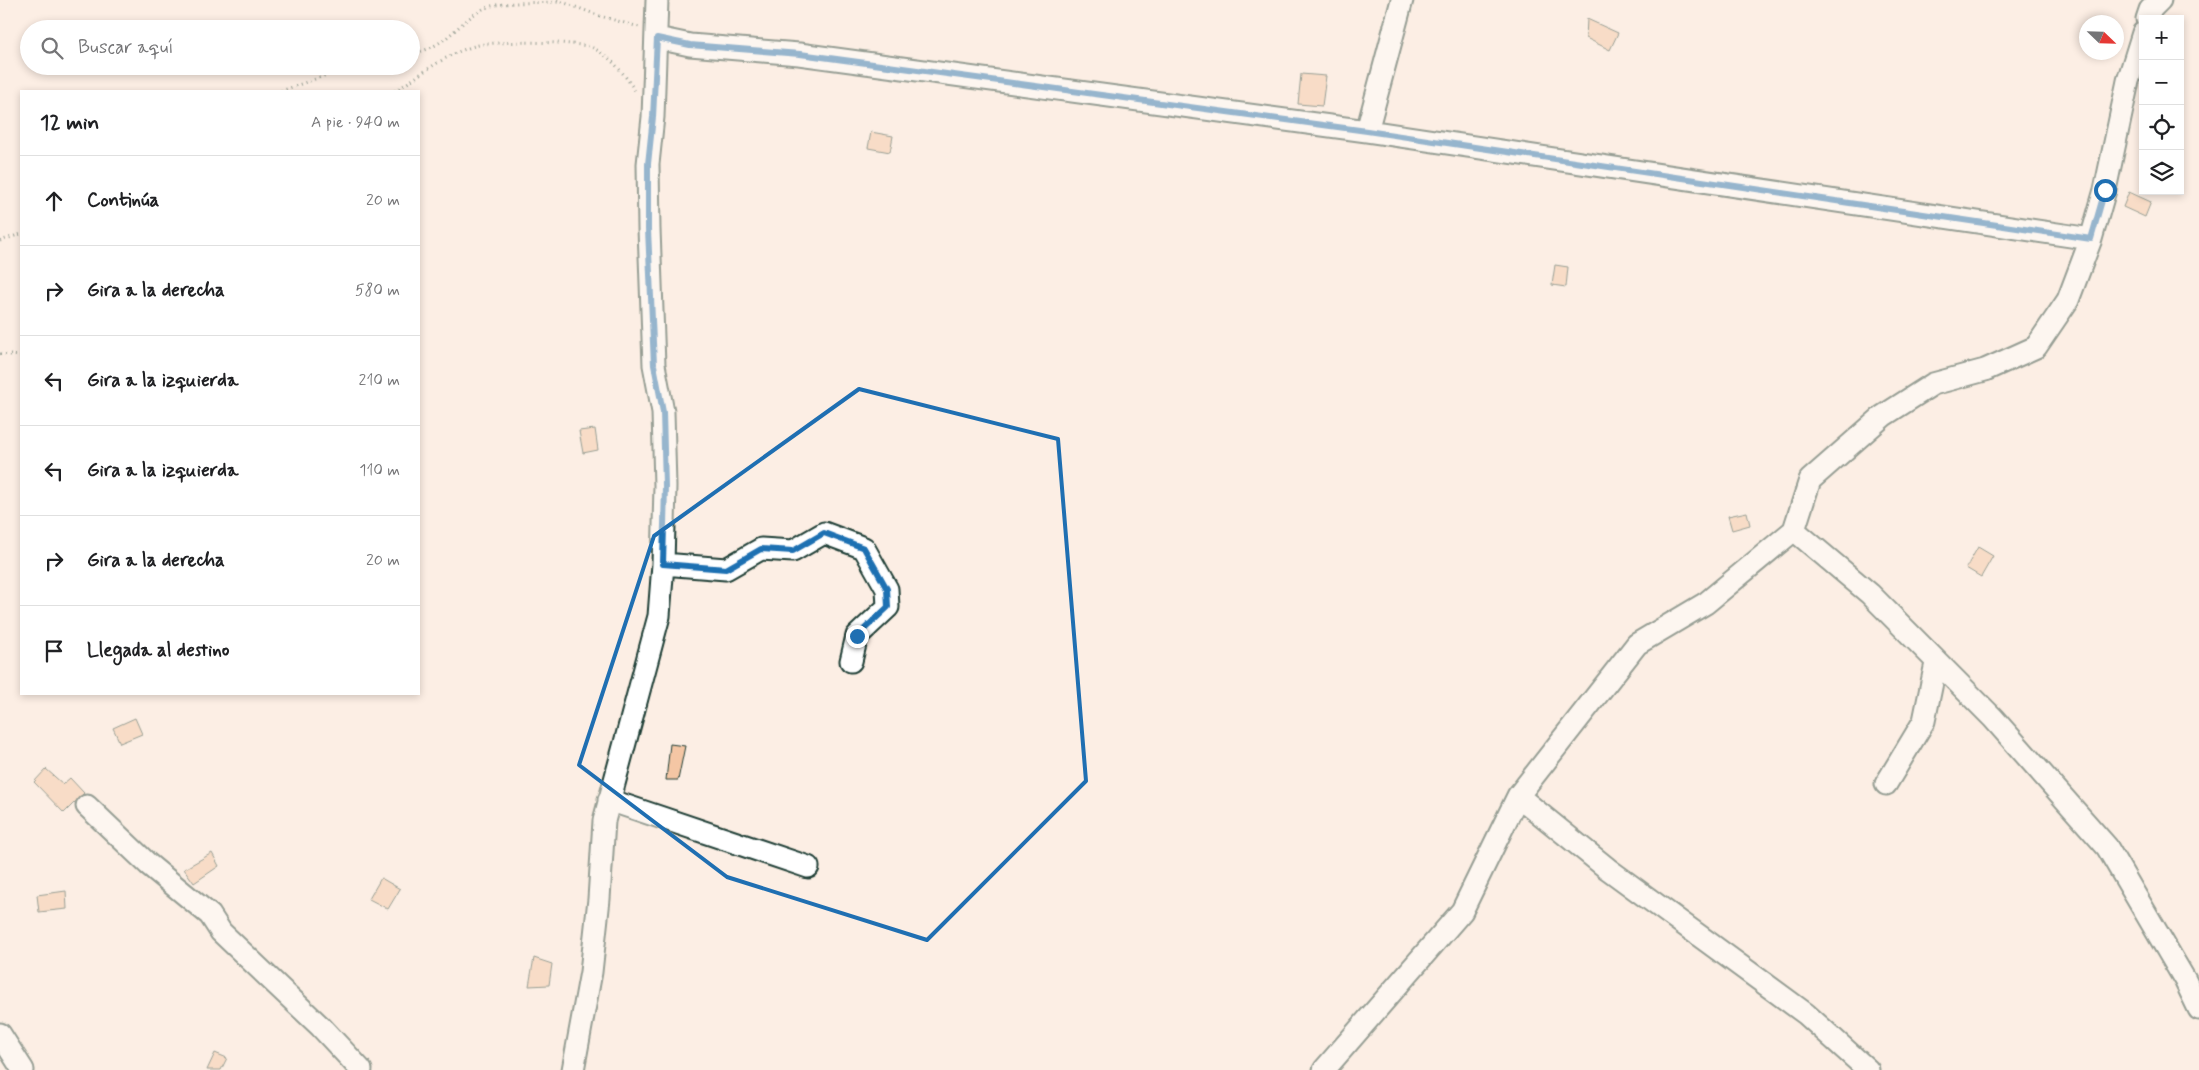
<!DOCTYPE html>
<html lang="es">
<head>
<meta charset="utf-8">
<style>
	:root { --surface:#fff; --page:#f2f2f2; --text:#202124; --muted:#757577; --line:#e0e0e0 }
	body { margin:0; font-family:Mynerve,sans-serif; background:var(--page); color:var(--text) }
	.controls { position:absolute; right:15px; top:15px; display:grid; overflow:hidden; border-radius:0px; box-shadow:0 2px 8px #0003 }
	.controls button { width:45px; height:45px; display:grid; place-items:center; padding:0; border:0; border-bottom:1px solid var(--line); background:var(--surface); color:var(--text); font:25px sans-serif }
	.compass { position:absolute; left:2079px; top:15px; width:45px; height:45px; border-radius:50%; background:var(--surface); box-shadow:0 2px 8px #0003; rotate:113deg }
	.stop { position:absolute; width:15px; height:15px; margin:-11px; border:4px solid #1f6fb2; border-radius:50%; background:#fff }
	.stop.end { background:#1f6fb2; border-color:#fff; box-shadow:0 1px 5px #0008 }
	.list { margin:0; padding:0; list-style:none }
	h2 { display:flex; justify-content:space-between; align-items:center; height:65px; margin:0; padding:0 20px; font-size:21px }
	h2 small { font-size:16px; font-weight:400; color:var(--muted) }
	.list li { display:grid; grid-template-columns:32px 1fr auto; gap:15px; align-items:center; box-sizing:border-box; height:90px; padding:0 20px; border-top:1px solid var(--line) }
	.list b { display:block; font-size:19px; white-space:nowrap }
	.list em { font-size:16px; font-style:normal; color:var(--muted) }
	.icon { flex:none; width:28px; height:28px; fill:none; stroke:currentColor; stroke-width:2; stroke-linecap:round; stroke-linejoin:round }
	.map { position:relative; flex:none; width:2199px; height:1070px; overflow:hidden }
	.search { position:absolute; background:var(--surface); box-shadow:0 2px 8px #0003; left:20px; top:20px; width:400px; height:55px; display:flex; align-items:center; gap:12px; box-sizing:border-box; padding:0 18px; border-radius:28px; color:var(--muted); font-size:19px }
	.panel { position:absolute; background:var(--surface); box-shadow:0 2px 8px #0003; left:20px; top:90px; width:400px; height:605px; border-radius:0px }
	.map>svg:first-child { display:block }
	.building { fill:#f4c6a4; stroke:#1f3d34 }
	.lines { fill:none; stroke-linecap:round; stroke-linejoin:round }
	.minor-casing { stroke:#1f3d34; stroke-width:25 }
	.path { stroke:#1f3d34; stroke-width:3; stroke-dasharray:1 4; stroke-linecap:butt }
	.minor { stroke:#fff; stroke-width:21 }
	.route { stroke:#1f6fb2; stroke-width:6 }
	.marked { fill:none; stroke:#1f6fb2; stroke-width:4; stroke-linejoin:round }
</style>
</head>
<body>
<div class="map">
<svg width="2199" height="1070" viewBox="0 0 2199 1070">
	<rect width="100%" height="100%" fill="#fceee4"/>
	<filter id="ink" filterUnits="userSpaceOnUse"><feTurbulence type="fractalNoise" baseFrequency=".02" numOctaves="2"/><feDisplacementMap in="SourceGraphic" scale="10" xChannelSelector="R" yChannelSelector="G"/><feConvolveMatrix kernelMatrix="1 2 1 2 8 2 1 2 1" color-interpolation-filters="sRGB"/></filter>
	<g filter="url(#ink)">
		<path class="building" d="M1587,19L1618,33L1610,50L1586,38Z
			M1301,74L1326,76L1322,106L1298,104Z
			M871,132L893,136L890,152L868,148Z
			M2129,192L2151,202L2145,217L2123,207Z
			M1555,265L1568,267L1566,287L1552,285Z
			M595,429L598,450L583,453L579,431Z
			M1747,512L1750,525L1732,530L1728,516Z
			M1978,547L1993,556L1981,577L1966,568Z
			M135,718L142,734L120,743L113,728Z
			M670,744L685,746L678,780H666Z
			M46,769L63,784L70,778L84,793L64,813L34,782Z
			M212,853L219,866L194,883L184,869Z
			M381,878L400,889L388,909L369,899Z
			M66,891L67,909L39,912L37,895Z
			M534,958L552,964L549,985L529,986Z
			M215,1053L227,1058L221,1070H207Z"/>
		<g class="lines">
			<g class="minor-casing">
				<path id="minor" d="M2147,19L2150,10L2160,0
					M657,38L690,45L799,54L1367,131L2091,239
					M1367,131L1402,0
					M1794,530L1870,594L1993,718L2107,847L2185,980L2199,1009
					M663,564L726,569L761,549L793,551L824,533L864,548L887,589L888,607L857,636L851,661
					M1886,784L1924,721L1936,663
					M1518,796L1608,869L1806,1014L1868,1070
					M609,800L808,867
					M87,806L148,864L210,915L221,932L321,1027L361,1070
					M0,1034L23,1070
					M573,1070L591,972L599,899L604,821L659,616L663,564L665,486L663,412L654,365L649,229L648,164L653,117L657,0
					M1324,1070L1462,911L1518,796L1637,644L1706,603L1794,530L1810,480L1883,416L1933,384L1985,370L2036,347L2068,300L2091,239L2105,190L2128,81L2143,33"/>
			</g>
			<path class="path" d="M557,0L600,16L639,27
				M411,54C449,46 454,25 483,9C497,1 542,3 560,2
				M281,91L352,66
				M395,91C421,75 447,52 479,45C496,41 580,41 593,48C613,58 624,74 636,92
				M0,241L21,234
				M0,354L21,356"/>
			<use href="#minor" class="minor"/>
		</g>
	</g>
	<g class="lines" filter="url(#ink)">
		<path class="route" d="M857,636L888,607L887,589L864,548L824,533L793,551L761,549L726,569L663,564L665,486L663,412L654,365L648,229V164L653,117L657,38L690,45L800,54L1367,131L2091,239L2105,190"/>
	</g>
	<path d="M0 0H2199V1070H0ZM859,389L1058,439L1086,781L927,940L727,877L579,765L654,536Z" fill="#fceee4" fill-opacity=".55" fill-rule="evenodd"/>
	<path class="marked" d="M859,389L1058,439L1086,781L927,940L727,877L579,765L654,536Z"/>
</svg>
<div class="controls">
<button>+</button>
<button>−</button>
<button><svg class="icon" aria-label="locate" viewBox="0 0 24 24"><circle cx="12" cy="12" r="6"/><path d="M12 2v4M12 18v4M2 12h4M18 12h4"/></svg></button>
<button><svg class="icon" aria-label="layers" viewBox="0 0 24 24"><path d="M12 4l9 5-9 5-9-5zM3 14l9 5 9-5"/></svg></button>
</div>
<svg class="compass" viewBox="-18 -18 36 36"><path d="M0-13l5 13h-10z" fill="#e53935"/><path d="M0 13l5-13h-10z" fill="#757577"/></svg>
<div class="stop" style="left:2105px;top:190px"></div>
<div class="stop end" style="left:857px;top:636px"></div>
<div class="search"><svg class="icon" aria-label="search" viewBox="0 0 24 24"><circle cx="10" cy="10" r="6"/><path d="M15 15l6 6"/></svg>Buscar aquí</div>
<section class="panel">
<h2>12 min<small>A pie · 940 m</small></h2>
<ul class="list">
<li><svg class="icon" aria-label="ahead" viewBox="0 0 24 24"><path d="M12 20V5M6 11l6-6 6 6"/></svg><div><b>Continúa</b></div><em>20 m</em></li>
<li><svg class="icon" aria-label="right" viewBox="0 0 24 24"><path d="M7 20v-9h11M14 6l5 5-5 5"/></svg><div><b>Gira a la derecha</b></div><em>580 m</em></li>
<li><svg class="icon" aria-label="left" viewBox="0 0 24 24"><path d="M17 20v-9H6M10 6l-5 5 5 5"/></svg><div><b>Gira a la izquierda</b></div><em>210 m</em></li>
<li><svg class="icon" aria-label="left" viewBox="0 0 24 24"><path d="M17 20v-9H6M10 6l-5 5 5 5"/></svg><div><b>Gira a la izquierda</b></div><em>110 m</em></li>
<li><svg class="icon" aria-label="right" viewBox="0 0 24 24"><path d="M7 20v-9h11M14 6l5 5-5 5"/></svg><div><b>Gira a la derecha</b></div><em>20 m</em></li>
<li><svg class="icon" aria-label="arrive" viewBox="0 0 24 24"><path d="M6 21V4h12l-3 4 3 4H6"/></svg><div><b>Llegada al destino</b></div></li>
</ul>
</section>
</div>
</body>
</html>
